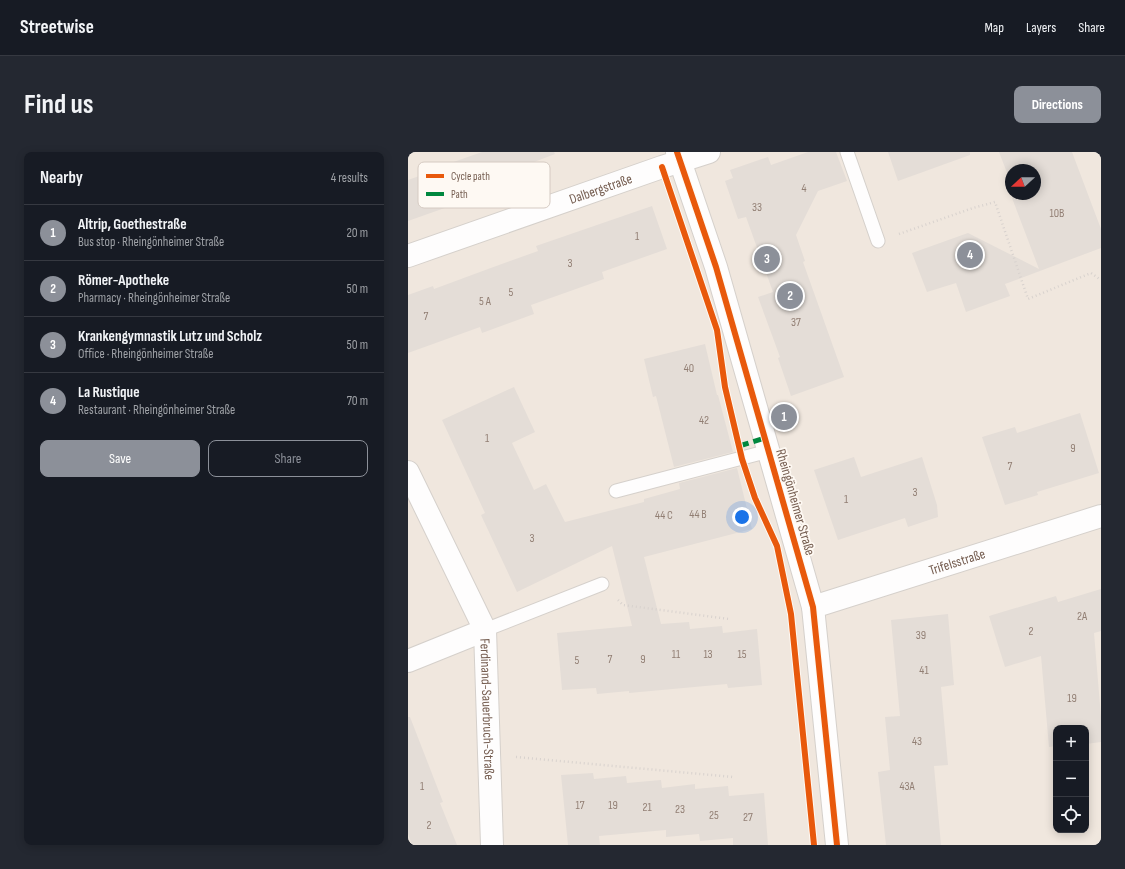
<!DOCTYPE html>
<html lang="en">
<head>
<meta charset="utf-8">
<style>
	:root { --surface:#171b24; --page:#242831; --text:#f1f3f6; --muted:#9ea1a6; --line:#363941; --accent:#8c9099 }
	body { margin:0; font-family:"Sofia Sans Condensed",sans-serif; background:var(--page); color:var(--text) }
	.controls { position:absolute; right:12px; bottom:12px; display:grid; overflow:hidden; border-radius:8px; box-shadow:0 2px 10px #0003 }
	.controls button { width:36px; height:36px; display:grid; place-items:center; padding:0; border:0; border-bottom:1px solid var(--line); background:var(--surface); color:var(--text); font:20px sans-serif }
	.compass { position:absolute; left:597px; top:12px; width:36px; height:36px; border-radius:50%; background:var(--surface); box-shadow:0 2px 10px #0003; rotate:249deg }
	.you { position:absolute; left:334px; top:365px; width:14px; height:14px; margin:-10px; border:3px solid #fff; border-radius:50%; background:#1a73e8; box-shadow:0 0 0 6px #1a73e833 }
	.badge { display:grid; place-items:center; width:26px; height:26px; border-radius:50%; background:var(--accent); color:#fff; font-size:13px; font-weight:700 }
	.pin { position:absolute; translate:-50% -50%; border:2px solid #fff; box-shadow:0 1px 4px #0006 }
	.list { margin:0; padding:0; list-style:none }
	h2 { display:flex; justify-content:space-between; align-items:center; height:52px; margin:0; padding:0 16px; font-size:17px }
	h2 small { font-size:13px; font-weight:400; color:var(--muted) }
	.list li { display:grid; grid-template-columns:26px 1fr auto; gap:12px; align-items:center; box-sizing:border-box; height:56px; padding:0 16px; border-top:1px solid var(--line) }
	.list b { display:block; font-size:15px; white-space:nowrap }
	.list p { margin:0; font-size:13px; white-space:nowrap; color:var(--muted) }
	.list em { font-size:13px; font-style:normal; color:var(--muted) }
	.actions { display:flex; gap:8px; padding:12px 16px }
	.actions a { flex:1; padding:9px 0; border:1px solid var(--accent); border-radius:8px; text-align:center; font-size:14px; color:var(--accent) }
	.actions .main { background:var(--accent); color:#fff }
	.icon { flex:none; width:22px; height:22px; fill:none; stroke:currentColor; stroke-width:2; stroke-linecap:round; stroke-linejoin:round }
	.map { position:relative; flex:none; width:693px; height:693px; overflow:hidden; border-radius:8px }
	header { display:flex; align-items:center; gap:24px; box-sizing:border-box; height:56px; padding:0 20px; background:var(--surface); border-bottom:1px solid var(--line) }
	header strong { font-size:19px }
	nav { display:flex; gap:22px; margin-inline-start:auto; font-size:14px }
	.intro { display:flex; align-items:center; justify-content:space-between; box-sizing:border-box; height:96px; padding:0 24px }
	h1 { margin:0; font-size:28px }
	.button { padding:10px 18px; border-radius:8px; background:var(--accent); color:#fff; font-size:14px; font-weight:700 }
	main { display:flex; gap:24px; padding:0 24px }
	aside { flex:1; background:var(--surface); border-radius:8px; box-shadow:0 2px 10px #0003 }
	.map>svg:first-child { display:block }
	.residential { fill:#f0e7de; fill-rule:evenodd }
	.building { fill:#e4ddd7 }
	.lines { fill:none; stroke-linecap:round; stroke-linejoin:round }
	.service-casing { stroke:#d5d0cb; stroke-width:15 }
	.minor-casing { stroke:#d5d0cb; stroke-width:24 }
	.tertiary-casing { stroke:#d5d0cb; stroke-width:24 }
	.path { stroke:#d8d2ce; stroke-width:2.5; stroke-dasharray:1 3; stroke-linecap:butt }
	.service { stroke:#fefdfd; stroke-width:13 }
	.minor { stroke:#fefdfd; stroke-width:22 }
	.tertiary { stroke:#fefdfd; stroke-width:22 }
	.quiet { stroke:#00873e; stroke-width:5; stroke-dasharray:10 5; stroke-linecap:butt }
	.cycleway-casing { stroke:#fef9f3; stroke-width:8 }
	.cycleway { stroke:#e8590c; stroke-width:6 }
	.labels { text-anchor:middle; stroke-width:3.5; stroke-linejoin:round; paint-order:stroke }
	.number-label { font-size:12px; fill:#927f74 }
	.street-label { font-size:14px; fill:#755d50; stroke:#fef9f3 }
	.key { fill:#fef9f3; stroke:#d5cac2; stroke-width:1 }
	.key-label { font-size:11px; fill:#755d50 }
</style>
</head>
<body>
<header>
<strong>Streetwise</strong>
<nav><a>Map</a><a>Layers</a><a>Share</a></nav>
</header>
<div class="intro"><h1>Find us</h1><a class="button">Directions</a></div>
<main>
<aside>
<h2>Nearby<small>4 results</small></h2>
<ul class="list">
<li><span class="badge">1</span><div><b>Altrip, Goethestraße</b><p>Bus stop · Rheingönheimer Straße</p></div><em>20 m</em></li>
<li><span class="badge">2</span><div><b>Römer-Apotheke</b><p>Pharmacy · Rheingönheimer Straße</p></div><em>50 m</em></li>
<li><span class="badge">3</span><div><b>Krankengymnastik Lutz und Scholz</b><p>Office · Rheingönheimer Straße</p></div><em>50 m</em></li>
<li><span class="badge">4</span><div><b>La Rustique</b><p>Restaurant · Rheingönheimer Straße</p></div><em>70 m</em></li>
</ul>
<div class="actions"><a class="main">Save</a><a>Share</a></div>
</aside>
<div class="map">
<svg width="693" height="693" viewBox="0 0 693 693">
	<rect width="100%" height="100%" fill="#f8f4f0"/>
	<path class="residential" d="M0,0H693V693H0ZM603,18H627V42H603ZM648,576H678V678H648Z"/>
	<path class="building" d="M74,0H146L147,2L79,28L84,39L48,53V52L0,69V28L34,16V14Z
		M400,0H428L439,29L410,39L388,83L397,109L395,110L436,225L383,244L370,206L372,205L350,145L365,140L338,65L330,67L317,29L325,26L322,18L360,5L363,13Z
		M480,0H562V3L490,29Z
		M591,0H664L693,77V96L597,132L602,144L558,160L548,131L519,140L504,101L560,81L631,117L604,46L608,44L607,42H627V18H603V31Z
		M244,54L259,97L194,120L196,127L123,153L126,162L74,181L72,175L0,201V143L25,134L26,137L80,117L130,99L128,94Z
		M297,192L309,243H310L325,300L266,315L248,244L245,245L236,207Z
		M106,235L127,280L104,291L126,338L138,332L157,370L236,350V347L272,337L271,331L329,316L344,377L236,405L253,472L281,470L282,477L314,474L315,481L349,477L354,533L320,536L319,532L221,541V539L189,542L188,536L154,538L149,481L224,474L204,394L109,440L73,363L77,361L34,268Z
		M672,261L691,321L629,340L630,343L597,353L574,285L607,275L609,281Z
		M446,305L453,325L514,305L529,353L530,365L500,375L497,366L430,388L406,318Z
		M693,437V479L686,481L693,565V590L678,592V576H648V594L641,595L633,504L597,515L581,464L648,444L650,450Z
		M540,462L546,533L533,535L540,613L526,614L533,693H478L470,620L482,618L477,565L492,564L483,468Z
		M0,565H2L35,650L32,651L49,693H4L0,682Z
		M185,621L186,627L218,624L219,631L253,628L254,636L287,632V637L320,634L321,644L356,641L360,693H325V686L292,689L291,682L258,685V678L191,684L192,693H160L153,623Z"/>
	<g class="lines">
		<g class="service-casing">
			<path id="service" d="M439,0L470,89
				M208,339L361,299
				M77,478L194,432"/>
		</g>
		<g class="minor-casing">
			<g id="minor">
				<path id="s1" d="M0,104L254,15L301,0"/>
				<path id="s2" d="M0,320L77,478L84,693"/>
				<path id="s3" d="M405,455L693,364"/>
				<path d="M0,509L77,478"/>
			</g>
		</g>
		<g class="tertiary-casing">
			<path id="tertiary" d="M269,0L308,115L405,455L429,693"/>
		</g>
		<path class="path" d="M491,82L565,56L587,50L620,147L683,121L693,128
			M210,448L215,453L321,467
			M108,605L325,625"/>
		<use href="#service" class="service"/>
		<use href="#minor" class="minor"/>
		<use href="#tertiary" class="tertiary"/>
		<path class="quiet" d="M331,294L357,286"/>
		<g class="cycleway-casing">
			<path id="cycleway" d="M269,0L308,115L405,455L429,693
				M254,15L309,178L317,235L334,307L347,346L369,394L383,462L406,693"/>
		</g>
		<use href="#cycleway" class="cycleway"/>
	</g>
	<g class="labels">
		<g class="number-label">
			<text x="396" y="40">4</text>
			<text x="349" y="59">33</text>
			<text x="649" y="65">10B</text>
			<text x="229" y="88">1</text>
			<text x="162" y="115">3</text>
			<text x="103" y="144">5</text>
			<text x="77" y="153">5 A</text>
			<text x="18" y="168">7</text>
			<text x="388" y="174">37</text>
			<text x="281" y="220">40</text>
			<text x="296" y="272">42</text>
			<text x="79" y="290">1</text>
			<text x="665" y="300">9</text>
			<text x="602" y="318">7</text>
			<text x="507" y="344">3</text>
			<text x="438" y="351">1</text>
			<text x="290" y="366">44 B</text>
			<text x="256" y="367">44 C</text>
			<text x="124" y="390">3</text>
			<text x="674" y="468">2A</text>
			<text x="623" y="483">2</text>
			<text x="513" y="487">39</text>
			<text x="268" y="506">11</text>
			<text x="300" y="506">13</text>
			<text x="334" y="506">15</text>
			<text x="202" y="511">7</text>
			<text x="235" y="511">9</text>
			<text x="169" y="512">5</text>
			<text x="516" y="522">41</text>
			<text x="664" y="550">19</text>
			<text x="509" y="593">43</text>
			<text x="14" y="638">1</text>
			<text x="499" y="638">43A</text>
			<text x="172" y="657">17</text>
			<text x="205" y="657">19</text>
			<text x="239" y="659">21</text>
			<text x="272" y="661">23</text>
			<text x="306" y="667">25</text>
			<text x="340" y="669">27</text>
			<text x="21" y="677">2</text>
		</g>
		<g class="street-label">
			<text dy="5" stroke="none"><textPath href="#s1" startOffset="204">Dalbergstraße</textPath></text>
			<text transform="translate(388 350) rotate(74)" y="5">Rheingönheimer Straße</text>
			<text dy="5" stroke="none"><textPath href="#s3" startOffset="151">Trifelsstraße</textPath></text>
			<text dy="5" stroke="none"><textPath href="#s2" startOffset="255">Ferdinand-Sauerbruch-Straße</textPath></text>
		</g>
	</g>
	<rect x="10" y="10" width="132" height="46" rx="6" class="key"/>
	<rect x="18" y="22" width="18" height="4" fill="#e8590c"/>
	<rect x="18" y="40" width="18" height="4" fill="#00873e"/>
	<g class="key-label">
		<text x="43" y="28">Cycle path</text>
		<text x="43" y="46">Path</text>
	</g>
</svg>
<div class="controls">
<button>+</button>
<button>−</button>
<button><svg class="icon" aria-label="locate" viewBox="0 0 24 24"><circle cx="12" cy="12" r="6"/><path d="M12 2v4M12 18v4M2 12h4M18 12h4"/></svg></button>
</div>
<svg class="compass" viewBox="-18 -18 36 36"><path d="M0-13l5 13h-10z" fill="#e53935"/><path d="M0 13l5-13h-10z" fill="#9ea1a6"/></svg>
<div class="you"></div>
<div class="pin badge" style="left:376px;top:265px">1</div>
<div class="pin badge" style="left:382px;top:144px">2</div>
<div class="pin badge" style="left:359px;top:107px">3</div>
<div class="pin badge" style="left:562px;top:103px">4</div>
</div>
</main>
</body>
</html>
